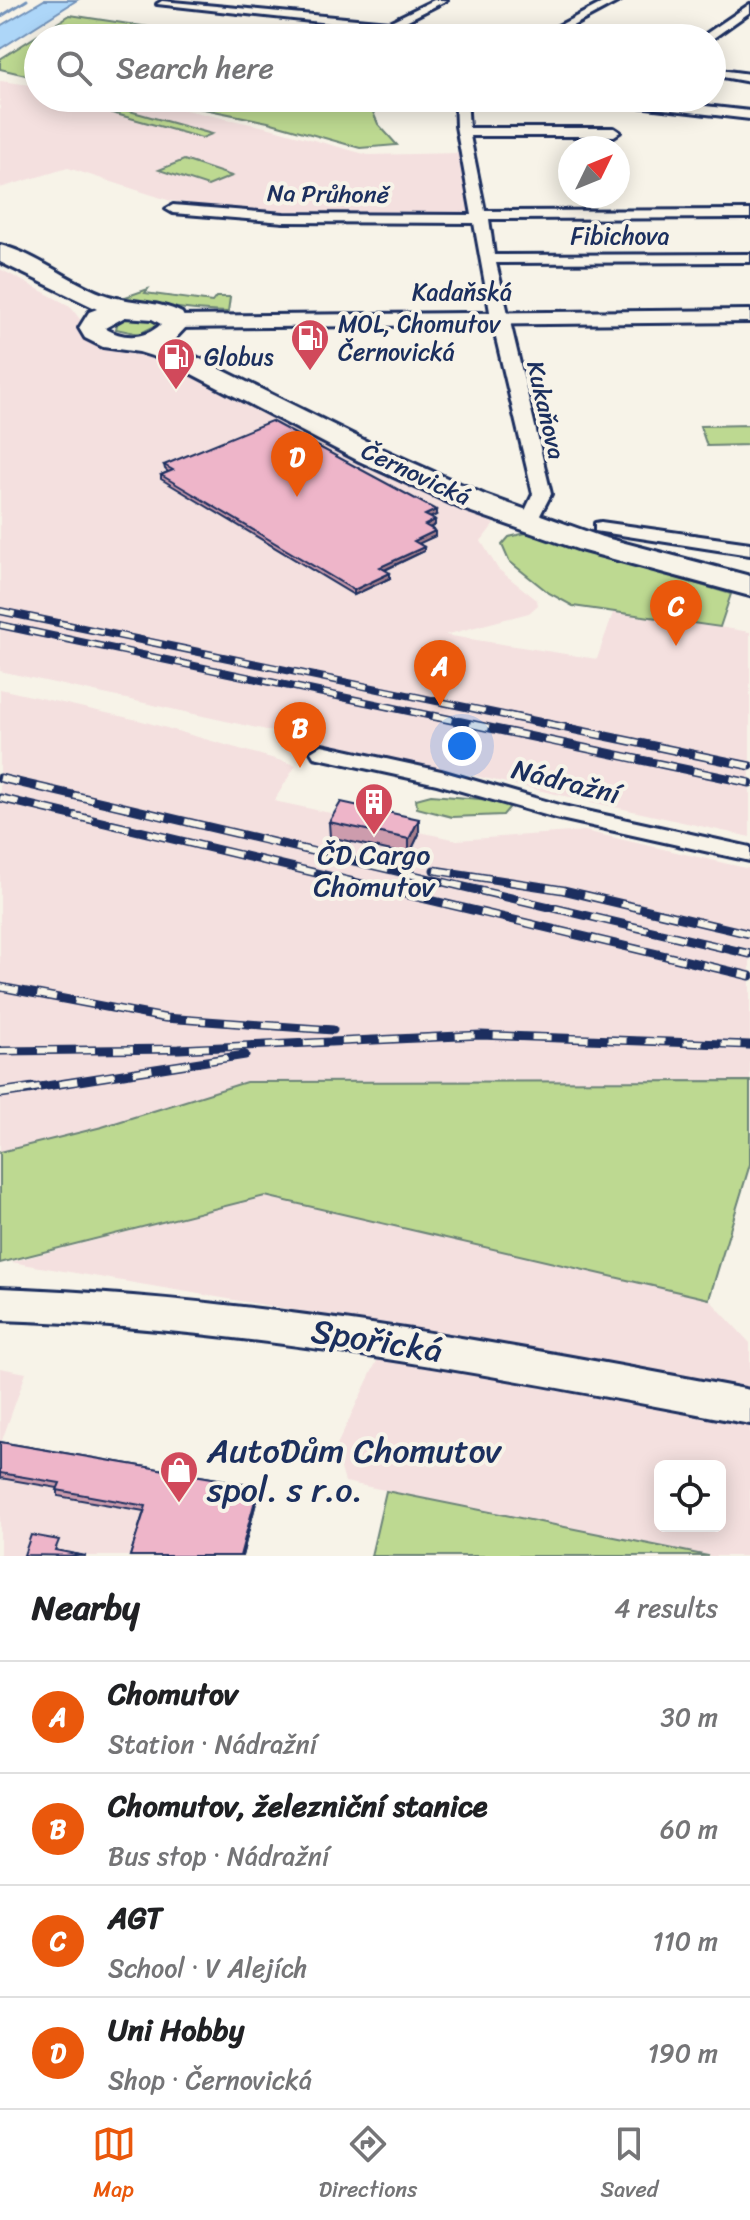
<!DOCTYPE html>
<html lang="en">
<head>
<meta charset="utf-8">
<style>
	:root { --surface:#fff; --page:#f6f6f6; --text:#202124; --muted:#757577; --line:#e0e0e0; --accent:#ea580c }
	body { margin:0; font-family:Sriracha,sans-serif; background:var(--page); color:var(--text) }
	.controls { position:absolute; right:24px; bottom:24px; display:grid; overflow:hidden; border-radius:12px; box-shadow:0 4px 20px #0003 }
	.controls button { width:72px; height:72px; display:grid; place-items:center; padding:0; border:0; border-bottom:2px solid var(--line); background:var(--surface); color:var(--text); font:40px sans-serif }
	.compass { position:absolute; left:558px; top:136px; width:72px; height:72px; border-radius:50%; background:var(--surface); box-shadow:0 4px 20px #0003; rotate:47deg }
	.you { position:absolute; left:462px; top:746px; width:28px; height:28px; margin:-20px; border:6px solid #fff; border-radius:50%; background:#1a73e8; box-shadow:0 0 0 12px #1a73e833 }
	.badge { display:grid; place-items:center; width:52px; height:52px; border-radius:50%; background:var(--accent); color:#fff; font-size:26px; font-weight:700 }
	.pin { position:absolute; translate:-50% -66px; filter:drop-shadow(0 2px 4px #0008) }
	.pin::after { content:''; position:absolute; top:42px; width:28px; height:24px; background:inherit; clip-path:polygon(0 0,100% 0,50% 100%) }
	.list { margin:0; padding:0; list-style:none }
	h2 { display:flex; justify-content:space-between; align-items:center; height:104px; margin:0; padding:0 32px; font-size:34px }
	h2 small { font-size:26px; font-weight:400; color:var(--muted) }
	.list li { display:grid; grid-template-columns:52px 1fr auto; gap:24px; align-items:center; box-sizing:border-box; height:112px; padding:0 32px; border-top:2px solid var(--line) }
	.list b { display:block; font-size:30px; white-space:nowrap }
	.list p { margin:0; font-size:26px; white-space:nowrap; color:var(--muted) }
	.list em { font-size:26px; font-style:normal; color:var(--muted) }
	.icon { flex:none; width:44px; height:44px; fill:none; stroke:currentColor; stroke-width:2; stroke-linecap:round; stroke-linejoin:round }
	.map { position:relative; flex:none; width:750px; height:1556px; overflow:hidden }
	.search { position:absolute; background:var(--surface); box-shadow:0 4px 20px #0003; left:24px; right:24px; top:24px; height:88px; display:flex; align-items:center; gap:20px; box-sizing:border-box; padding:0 28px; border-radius:44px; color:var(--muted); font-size:30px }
	.sheet { height:552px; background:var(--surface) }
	nav { display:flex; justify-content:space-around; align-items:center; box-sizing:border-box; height:112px; border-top:2px solid var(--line); background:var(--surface); font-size:22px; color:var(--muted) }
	nav a { display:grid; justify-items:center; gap:4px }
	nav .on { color:var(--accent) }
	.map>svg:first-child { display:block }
	.built { fill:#f4e0df; fill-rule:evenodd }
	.green { fill:#bdd991; stroke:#6c8478; stroke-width:2 }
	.water { fill:#add6f8; stroke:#7393ba; stroke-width:2 }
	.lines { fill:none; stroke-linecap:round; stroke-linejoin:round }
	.stream { stroke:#7393ba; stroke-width:3 }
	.minor-casing { stroke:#1b2f5e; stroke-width:6 }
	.tertiary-casing { stroke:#1b2f5e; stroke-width:6 }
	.trunk-casing { stroke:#1b2f5e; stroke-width:6 }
	.minor { fill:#f7f3e8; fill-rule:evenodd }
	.tertiary { fill:#f7f3e8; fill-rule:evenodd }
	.trunk { fill:#f7f3e8; fill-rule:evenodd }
	.rail-far2-casing { stroke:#1b2f5e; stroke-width:8 }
	.rail-far1-casing { stroke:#1b2f5e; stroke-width:9 }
	.rail-casing { stroke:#1b2f5e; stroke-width:11 }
	.rail-far2 { stroke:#f7f3e8; stroke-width:5; stroke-dasharray:15; stroke-linecap:butt }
	.rail-far1 { stroke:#f7f3e8; stroke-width:6; stroke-dasharray:19; stroke-linecap:butt }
	.rail { stroke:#f7f3e8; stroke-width:8; stroke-dasharray:24; stroke-linecap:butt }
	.wall { fill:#cd9cad; stroke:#1b2f5e; stroke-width:2 }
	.shaded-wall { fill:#a77f8d; stroke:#1b2f5e; stroke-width:2 }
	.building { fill:#eeb5c9; stroke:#1b2f5e; stroke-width:2 }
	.labels { text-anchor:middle; stroke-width:8; stroke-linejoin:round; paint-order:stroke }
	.far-street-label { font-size:24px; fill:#1b2f5e; stroke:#f7f3e8 }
	.far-poi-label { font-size:24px; fill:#1b2f5e; stroke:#f7f3e8; text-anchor:start }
	.street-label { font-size:28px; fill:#1b2f5e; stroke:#f7f3e8 }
	.poi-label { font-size:28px; fill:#1b2f5e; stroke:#f7f3e8 }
	.near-street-label { font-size:34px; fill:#1b2f5e; stroke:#f7f3e8 }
	.near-poi-label { font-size:34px; fill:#1b2f5e; stroke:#f7f3e8; text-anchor:start }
</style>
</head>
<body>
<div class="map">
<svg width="750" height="1556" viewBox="0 0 750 1556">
	<rect width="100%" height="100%" fill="#f7f3e8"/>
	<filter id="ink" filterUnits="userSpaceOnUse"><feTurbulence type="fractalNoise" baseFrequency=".0125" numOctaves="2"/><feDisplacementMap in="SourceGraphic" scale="16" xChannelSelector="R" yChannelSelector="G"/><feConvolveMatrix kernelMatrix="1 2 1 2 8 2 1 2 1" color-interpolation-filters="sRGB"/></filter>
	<g filter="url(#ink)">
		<path class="built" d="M0,81L38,86V98H129L270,128L368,155L459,153L472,215H278L171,201L68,168L0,188Z
			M0,269L70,306L82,322V335L111,351H141L163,358L277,419L494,524L481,541L498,569L537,600L538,605L529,613L445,635L597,659L614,610L750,632V837L0,671Z
			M0,689L142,721L296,765L274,801L457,840L585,831L750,869V1081L708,1080L102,1127L0,1152Z
			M265,1196L709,1299L750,1343V1556H708L345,1482L335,1449L393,1327L11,1262ZM660,1466H720V1526H660Z
			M0,1368L26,1373L0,1446Z
			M0,1458L250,1502L235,1556H0Z"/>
		<path class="green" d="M70,15L221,38H38V78L0,69V59Z
			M150,98H367L378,124L397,145L360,148L268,122Z
			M115,107L212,134L202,138L105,111Z
			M184,160L232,176L208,186L159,170Z
			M148,289L145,293L212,302L216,297H230L228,312C189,312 153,303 114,301Z
			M137,316L155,320L157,325L139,334L116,329L118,320Z
			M750,425V445L707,446L700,426Z
			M526,533L731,594L720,627L573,606L549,593L509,561L502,545L509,537Z
			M431,795L504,801L509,808L503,815L452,817L417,808L416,799Z
			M750,1081V1164L709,1299L265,1196L0,1263V1152L102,1127L246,1082Z
			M386,1491L669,1548L708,1556H371Z"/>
		<path class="water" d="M44,0H77L0,49V26Z"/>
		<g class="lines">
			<path class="stream" d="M0,17L27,0"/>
			<g class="minor-casing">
				<path id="minor" d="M434,0H447L402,23L495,38H466L157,4L162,1L389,22Z
					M608,0H621L550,38H535Z
					M750,4V12L712,39L700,38Z
					M712,69L750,74V82L712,75Z
					M455,98H467L469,128H614L620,132L614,136H470L485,211L750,210V218L489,219L494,255L750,254V262L496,263L551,494L539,517L533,518L524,513L533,494L491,317L474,223L284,222L173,213L166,209L173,205L284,214L472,215L456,126Z
					M597,98H634L750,111V119L603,102Z
					M601,522L750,543V555L595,531V523Z
					M322,745L441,771L559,805L750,847V861L556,818L437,784L314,757L311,752Z"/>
			</g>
			<g class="tertiary-casing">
				<path id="tertiary" d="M750,310V322L174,328L164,322L174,316Z
					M0,1288C254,1297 501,1343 750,1390V1424C501,1377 254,1328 0,1320Z"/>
			</g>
			<g class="trunk-casing">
				<path id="trunk" d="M0,245C36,254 68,281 103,294C130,304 157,300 182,313L188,325L170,344L380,448L485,495L602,537L750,576V596L580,550L463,509L359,461L165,360L139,352L103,347L85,338L79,328L89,312L97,309L0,262ZM125,317L152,319L161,324C146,339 123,340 105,328Z"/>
			</g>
			<use href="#minor" class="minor"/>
			<use href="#tertiary" class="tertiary"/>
			<use href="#trunk" class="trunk"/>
			<g class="rail-far2-casing">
				<path id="rail-far2" d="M0,611L519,718
					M0,625L442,718"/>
			</g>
			<g class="rail-far1-casing">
				<path id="rail-far1" d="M433,716L750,783
					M509,716L750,766
					M0,778L750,954
					M0,798L750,976
					M434,870L563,890L750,934
					M0,987L165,1018L333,1030
					M0,1051L179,1049L481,1035L750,1045
					M21,1090L245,1055"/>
			</g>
			<g class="rail-casing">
				<path id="rail" d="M0,1093L34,1088"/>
			</g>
			<use href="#rail-far2" class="rail-far2"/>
			<use href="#rail-far1" class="rail-far1"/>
			<use href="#rail" class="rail"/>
		</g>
		<path class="wall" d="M164,465L436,515L430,518L435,520V525L430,528L435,531V536L418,543L424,547V551L385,570L390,578L354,595L161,479V475L168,472L165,469Z
			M419,819V834L409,855L330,837L329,822Z
			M0,1442L259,1486V1491L242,1556H130L144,1511L58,1496V1488L0,1478Z"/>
		<path class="shaded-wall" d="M436,510V515L425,520V515Z
			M435,520V525L425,530V525Z
			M435,531V536L414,546V541Z
			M424,547V551L380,572V567Z
			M390,573V578L354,595V590Z
			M419,819V834L409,855V839Z
			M259,1486V1491L242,1556H240Z"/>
		<path class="building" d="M271,421L436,510L425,515L435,520L425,525L435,531L414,541L424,547L380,567L390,573L354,590L161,475L173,470L164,465Z
			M341,802L419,819L409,839L329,822Z
			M0,1442L259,1486L240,1556H130L146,1506L57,1490L60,1483L0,1473Z
			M31,1535L59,1540L55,1550L86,1556L24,1555Z"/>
	</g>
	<defs>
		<g id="fuel-pin" transform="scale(2)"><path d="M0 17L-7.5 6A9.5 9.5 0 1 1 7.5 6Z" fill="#d1495b" stroke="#f7f3e8"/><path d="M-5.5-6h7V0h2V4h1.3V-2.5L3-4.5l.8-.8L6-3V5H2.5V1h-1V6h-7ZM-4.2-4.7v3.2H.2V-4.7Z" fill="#fff"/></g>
		<g id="building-pin" transform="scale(2)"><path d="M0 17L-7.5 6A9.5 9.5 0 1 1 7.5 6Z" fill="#d1495b" stroke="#f7f3e8"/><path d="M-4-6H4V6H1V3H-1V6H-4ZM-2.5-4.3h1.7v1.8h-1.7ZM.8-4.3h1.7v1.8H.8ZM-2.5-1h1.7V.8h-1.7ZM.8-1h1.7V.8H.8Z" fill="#fff"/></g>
		<g id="shop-pin" transform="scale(2)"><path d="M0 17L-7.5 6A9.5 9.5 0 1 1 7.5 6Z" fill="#d1495b" stroke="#f7f3e8"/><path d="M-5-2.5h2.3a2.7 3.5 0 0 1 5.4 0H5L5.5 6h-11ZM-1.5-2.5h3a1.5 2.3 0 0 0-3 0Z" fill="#fff"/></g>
	</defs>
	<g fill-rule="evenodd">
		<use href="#fuel-pin" x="310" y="338"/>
		<use href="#fuel-pin" x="176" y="357"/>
		<use href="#building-pin" x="374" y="802"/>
		<use href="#shop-pin" x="179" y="1470"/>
	</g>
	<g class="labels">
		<g class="far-street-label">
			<text transform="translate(328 194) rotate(1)" y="8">Na Průhoně</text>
			<text x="620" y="244">Fibichova</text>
			<text x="462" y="300">Kadaňská</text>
			<text transform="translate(546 410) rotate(77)" y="8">Kukaňova</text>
			<text transform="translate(416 474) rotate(25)" y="8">Černovická</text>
		</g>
		<g class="far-poi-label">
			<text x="338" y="332">MOL, Chomutov<tspan x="338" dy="28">Černovická</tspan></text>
			<text x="204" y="365">Globus</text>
		</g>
		<g class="street-label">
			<text transform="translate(566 781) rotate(14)" y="10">Nádražní</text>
		</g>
		<g class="poi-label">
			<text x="374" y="864">ČD Cargo<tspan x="374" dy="32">Chomutov</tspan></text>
		</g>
		<g class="near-street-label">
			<text transform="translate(377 1340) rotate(9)" y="12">Spořická</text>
		</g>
		<g class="near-poi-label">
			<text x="207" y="1462">AutoDům Chomutov<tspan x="207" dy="39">spol. s r.o.</tspan></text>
		</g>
	</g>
</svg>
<div class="controls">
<button><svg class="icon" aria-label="locate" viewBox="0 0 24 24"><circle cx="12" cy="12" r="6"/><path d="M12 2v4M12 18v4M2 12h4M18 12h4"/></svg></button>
</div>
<svg class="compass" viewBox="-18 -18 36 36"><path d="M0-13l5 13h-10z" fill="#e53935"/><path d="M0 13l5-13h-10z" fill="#757577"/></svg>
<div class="you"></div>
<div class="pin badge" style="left:440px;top:706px">A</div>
<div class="pin badge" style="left:300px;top:768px">B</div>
<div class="pin badge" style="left:676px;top:646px">C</div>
<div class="pin badge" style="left:297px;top:497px">D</div>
<div class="search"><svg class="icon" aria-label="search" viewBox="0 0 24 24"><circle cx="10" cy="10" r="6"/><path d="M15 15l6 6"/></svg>Search here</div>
</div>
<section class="sheet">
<h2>Nearby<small>4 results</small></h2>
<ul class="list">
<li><span class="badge">A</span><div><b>Chomutov</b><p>Station · Nádražní</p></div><em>30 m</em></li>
<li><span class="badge">B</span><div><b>Chomutov, železniční stanice</b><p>Bus stop · Nádražní</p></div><em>60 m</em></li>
<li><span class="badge">C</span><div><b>AGT</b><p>School · V Alejích</p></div><em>110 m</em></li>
<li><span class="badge">D</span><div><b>Uni Hobby</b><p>Shop · Černovická</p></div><em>190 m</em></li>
</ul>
</section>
<nav>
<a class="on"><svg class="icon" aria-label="map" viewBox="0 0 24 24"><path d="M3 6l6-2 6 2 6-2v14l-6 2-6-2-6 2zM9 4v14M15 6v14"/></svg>Map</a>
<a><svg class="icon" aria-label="directions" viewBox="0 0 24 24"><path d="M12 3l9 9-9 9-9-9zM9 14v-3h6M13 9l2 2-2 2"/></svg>Directions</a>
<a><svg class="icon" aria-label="saved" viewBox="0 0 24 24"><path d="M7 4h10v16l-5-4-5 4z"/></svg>Saved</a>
</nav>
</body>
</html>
